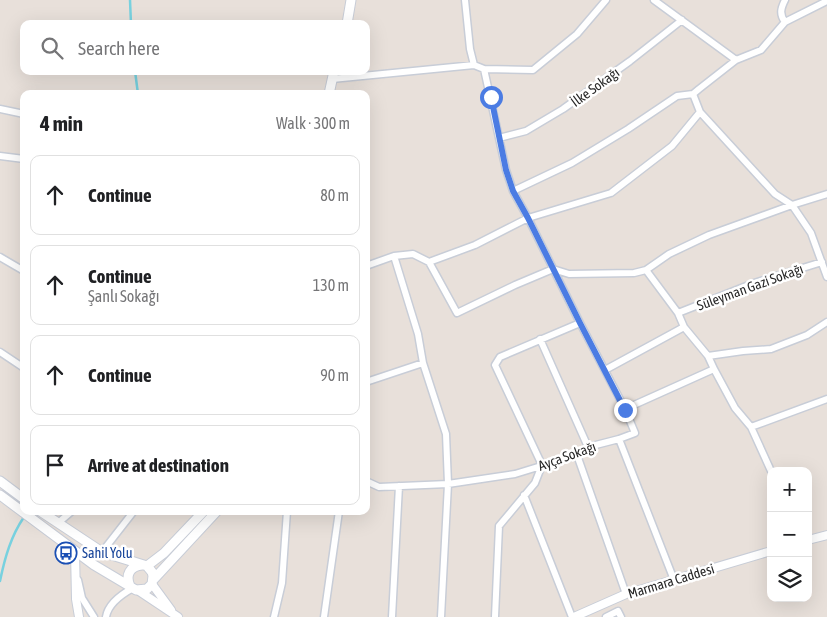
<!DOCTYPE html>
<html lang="en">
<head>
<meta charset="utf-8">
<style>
	:root { --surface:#fff; --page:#f6f6f6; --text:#202124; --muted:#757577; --line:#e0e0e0 }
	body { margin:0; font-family:"Asap Condensed",sans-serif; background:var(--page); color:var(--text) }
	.controls { position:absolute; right:15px; bottom:15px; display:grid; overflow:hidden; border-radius:10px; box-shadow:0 5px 20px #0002 }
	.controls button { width:45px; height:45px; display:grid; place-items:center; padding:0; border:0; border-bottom:1px solid var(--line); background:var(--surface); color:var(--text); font:25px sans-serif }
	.stop { position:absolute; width:15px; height:15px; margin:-11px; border:4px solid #4b7ce3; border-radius:50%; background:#fff }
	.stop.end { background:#4b7ce3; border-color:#fff; box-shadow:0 1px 5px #0008 }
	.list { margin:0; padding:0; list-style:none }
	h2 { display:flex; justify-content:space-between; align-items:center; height:65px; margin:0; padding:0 20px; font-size:21px }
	h2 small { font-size:16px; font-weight:400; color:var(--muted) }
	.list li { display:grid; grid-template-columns:32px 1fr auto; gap:15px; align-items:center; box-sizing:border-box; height:80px; margin:0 10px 10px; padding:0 10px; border:1px solid var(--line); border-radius:10px }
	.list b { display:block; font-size:19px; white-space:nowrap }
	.list p { margin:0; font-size:16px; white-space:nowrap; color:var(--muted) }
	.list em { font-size:16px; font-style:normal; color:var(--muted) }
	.icon { flex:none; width:28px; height:28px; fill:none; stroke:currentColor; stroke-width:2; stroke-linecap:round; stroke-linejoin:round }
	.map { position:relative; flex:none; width:827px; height:617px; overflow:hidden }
	.search { position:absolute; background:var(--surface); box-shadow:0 5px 20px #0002; left:20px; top:20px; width:350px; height:55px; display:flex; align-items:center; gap:12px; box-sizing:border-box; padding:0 18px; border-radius:10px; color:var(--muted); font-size:19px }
	.panel { position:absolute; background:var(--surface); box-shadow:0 5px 20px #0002; left:20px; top:90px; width:350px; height:425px; border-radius:10px }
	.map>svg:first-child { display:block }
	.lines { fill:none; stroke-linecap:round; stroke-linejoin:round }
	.stream { stroke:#78d1df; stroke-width:2.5 }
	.minor-casing { stroke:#c8cdd7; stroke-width:9 }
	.tertiary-casing { stroke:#c8cdd7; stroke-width:10 }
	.secondary-casing { stroke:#c8cdd7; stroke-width:11 }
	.minor { stroke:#fff; stroke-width:6 }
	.tertiary { stroke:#fff; stroke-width:8 }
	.secondary { stroke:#fff; stroke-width:9 }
	.route { stroke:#4b7ce3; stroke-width:6 }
	.labels { text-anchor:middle; stroke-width:5; stroke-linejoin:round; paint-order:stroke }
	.street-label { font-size:14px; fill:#272727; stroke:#fff }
	.transit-label { font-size:14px; fill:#164399; stroke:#fff; text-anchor:start }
</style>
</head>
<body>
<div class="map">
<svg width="827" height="617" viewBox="0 0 827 617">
	<rect width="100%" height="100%" fill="#e8e0da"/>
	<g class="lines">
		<path class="stream" d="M130,0L131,24
			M135,71L138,94
			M0,581C5,557 11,536 24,517"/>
		<g class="minor-casing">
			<path id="minor" d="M465,0L470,49L474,65
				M654,0L736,60
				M785,0C781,8 779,14 785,22
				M484,69L506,170L513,191L572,163L628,129L677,96L693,94
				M332,79L474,65L484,69L533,70L577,34L606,0
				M0,109L24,114
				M700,112L693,94L699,89L736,60L761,50L785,22L827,1
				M499,138L526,131L563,109L630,61L682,20
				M0,156L24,159
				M513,191L528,218L580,323
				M394,256L418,334L423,363L446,434L448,484L441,617
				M0,257L24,271
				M429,262L457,313L515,285L553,269L569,274L634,273L646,270L669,254L709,235L792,205L827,194
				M366,266L394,256L413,254L429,262L475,245L528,218L611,193L672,146L700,112L775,194L792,205L811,233L827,277
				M646,270L678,313L684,327L708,356L714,369
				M678,313L754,283L822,262
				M540,339L588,447
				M0,352L24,368
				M708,356L743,351L771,349L807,335L827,322
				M605,370L684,327
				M366,382L423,363
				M751,427L827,399
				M619,439L635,433L625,409L714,369L735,408L751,427L771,471
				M577,455L626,594
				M366,481L379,487L448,484L515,474L577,455L588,447L619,439L674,580
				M524,495L572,617
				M58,523L72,511
				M102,552L134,511
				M78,580L82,598L94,617
				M106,617C108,604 122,594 133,588
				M274,617L282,583L287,511
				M324,617L339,511
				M392,617L399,486
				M495,617L499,526L535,483L542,465L495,365L500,357L580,323L625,409
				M606,617L618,611L621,617"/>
		</g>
		<g class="tertiary-casing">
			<path id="tertiary" d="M808,540L827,535
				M75,551L76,599L79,617
				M152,584L171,610
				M139,591L178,617
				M574,617L626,594L771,551"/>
		</g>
		<g class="secondary-casing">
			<path id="secondary" d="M347,24L351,0
				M329,94L334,71
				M0,481L24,499
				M0,495L94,565L136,590L147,589L152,584L153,576L152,572L147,566L102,552L40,511
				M147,566L164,553L204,511
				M153,580L217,511
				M130,586C125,575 130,566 142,565"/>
		</g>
		<use href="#minor" class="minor"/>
		<use href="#tertiary" class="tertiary"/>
		<use href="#secondary" class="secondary"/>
	</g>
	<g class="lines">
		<path class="route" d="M491,97L506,170L513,191L528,218L580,323L625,410"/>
	</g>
	<defs>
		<g id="bus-ring" transform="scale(1.125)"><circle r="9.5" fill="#fff" stroke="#1a4fb4" stroke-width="1.5"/><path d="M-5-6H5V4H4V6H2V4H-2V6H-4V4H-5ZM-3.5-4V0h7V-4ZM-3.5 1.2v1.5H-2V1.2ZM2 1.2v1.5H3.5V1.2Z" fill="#1a4fb4"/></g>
	</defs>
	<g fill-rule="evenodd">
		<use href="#bus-ring" x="66" y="553"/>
	</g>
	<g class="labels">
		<g class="street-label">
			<text transform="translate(595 87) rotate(-36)" y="5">İlke Sokağı</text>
			<text transform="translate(750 287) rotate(-20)" y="5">Süleyman Gazi Sokağı</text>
			<text transform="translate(567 456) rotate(-20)" y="5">Ayça Sokağı</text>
			<text transform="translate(671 581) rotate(-17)" y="5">Marmara Caddesi</text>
		</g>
		<g class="transit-label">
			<text x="82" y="558">Sahil Yolu</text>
		</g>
	</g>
</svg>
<div class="controls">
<button>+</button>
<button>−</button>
<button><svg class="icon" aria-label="layers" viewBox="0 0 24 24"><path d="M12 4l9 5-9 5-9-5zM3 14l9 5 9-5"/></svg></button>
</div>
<div class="stop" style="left:491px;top:97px"></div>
<div class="stop end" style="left:625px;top:410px"></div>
<div class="search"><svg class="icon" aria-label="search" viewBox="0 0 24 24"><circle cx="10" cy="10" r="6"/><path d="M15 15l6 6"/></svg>Search here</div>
<section class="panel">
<h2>4 min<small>Walk · 300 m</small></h2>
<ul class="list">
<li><svg class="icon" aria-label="ahead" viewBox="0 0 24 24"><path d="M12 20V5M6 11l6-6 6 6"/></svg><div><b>Continue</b></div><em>80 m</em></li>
<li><svg class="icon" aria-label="ahead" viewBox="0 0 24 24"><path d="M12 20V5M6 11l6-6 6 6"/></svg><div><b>Continue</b><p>Şanlı Sokağı</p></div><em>130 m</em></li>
<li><svg class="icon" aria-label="ahead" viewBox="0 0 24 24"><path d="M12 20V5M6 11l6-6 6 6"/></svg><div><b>Continue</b></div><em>90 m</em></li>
<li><svg class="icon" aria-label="arrive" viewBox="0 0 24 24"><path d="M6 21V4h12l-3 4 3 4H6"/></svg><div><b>Arrive at destination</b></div></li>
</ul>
</section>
</div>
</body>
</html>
